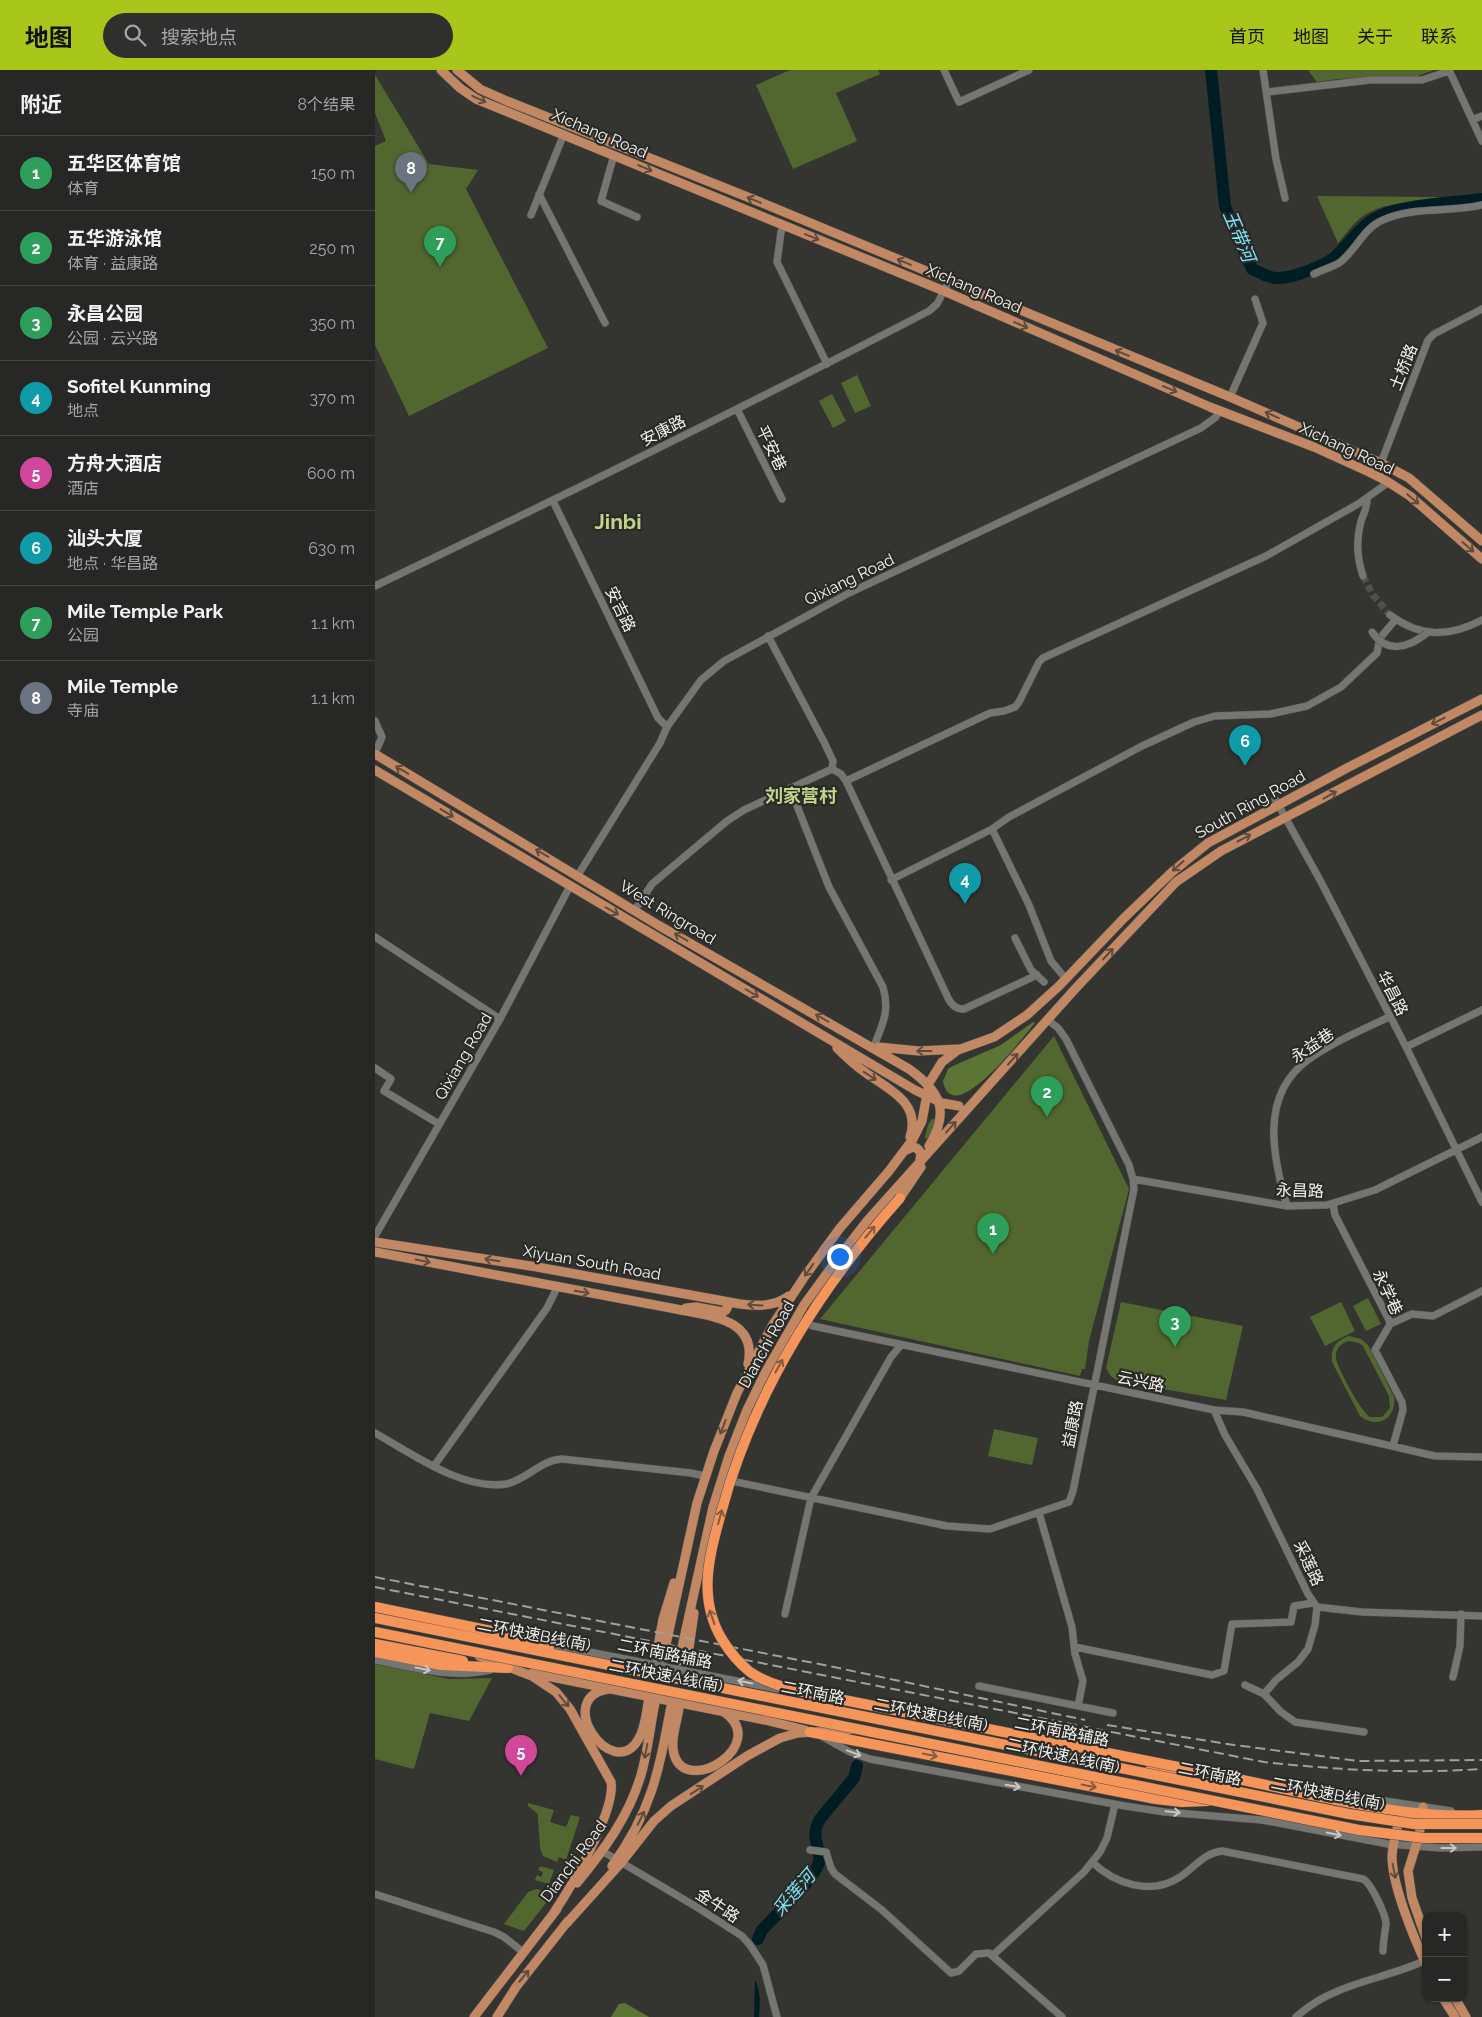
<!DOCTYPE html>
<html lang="zh">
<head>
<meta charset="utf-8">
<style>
	:root { --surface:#272725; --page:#2f2f2d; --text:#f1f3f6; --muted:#a4a5a7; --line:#434442; --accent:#a9c71a }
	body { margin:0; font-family:Raleway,"Noto Sans SC",sans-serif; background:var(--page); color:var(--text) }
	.controls { position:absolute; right:15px; bottom:15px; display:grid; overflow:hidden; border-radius:10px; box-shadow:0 1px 4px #0004 }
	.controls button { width:45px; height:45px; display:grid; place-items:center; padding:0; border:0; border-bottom:1px solid var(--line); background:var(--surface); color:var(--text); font:25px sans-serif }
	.you { position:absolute; left:464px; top:1186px; width:18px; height:18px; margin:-12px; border:4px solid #fff; border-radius:50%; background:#1a73e8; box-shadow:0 0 0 8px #1a73e833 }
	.badge { display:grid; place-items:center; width:32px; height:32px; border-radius:50%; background:var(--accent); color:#fff; font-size:16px; font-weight:700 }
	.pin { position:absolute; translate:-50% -41px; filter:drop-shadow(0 1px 2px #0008) }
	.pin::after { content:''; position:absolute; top:26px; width:18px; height:15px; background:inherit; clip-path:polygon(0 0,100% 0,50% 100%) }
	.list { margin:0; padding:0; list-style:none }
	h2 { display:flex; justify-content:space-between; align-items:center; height:65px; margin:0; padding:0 20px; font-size:21px }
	h2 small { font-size:16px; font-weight:400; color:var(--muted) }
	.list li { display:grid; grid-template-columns:32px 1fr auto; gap:15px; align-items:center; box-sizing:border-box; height:75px; padding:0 20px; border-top:1px solid var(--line) }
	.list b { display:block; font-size:19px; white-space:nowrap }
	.list p { margin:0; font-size:16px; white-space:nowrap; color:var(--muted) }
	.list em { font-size:16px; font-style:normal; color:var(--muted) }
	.icon { flex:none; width:28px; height:28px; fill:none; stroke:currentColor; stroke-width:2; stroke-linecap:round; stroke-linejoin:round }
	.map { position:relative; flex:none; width:1107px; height:1947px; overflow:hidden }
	header { display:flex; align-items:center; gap:30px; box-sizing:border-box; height:70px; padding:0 25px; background:var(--accent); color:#111 }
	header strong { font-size:24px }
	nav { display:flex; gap:28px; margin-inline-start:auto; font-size:18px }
	.search { width:350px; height:45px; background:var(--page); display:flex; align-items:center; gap:12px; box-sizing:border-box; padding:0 18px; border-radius:28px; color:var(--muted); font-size:19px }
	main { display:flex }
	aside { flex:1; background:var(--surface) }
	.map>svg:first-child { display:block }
	.green { fill:#52672f; fill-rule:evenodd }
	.forest { fill:#5d7534 }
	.water { fill:#001d23 }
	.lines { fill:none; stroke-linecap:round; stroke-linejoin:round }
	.river { stroke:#001d23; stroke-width:12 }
	.minor-tunnel { stroke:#50504e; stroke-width:7; stroke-dasharray:7 3.5; stroke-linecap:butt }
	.major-tunnel { stroke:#50504e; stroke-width:9; stroke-dasharray:9 4.5; stroke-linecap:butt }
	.minor-casing { stroke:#535351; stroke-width:8 }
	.major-casing { stroke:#535351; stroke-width:10 }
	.highway-casing { stroke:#535351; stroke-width:11 }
	.minor { stroke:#757572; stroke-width:7 }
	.major { stroke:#c28864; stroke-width:9 }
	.highway { stroke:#f5955a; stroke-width:10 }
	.rail { stroke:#a0a09d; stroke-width:2; stroke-dasharray:10 5; stroke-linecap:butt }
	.minor-bridge-casing { stroke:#535351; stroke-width:8; stroke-linecap:butt }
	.highway-bridge-casing { stroke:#535351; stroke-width:11; stroke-linecap:butt }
	.minor-bridge { stroke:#757572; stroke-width:7 }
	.highway-bridge { stroke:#f5955a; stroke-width:10 }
	.oneway { stroke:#5f4b3c }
	.oneway2 { stroke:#855a3e }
	.oneway3 { stroke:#c6c6c3 }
	.labels { text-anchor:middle; stroke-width:4.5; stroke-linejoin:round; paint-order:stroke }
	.street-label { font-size:16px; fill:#f1f1ef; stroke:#2a2a27 }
	.water-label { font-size:18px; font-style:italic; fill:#7be3fa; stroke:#2a2a27 }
	.neighbourhood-label { font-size:18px; font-weight:bold; fill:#c1d489; stroke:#2a2a27 }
	.district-label { font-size:21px; font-weight:bold; fill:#c1d489; stroke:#2a2a27 }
</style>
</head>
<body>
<header>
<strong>地图</strong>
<div class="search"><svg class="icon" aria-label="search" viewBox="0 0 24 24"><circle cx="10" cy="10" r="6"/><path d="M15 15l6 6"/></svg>搜索地点</div>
<nav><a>首页</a><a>地图</a><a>关于</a><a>联系</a></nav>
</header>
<main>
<aside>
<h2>附近<small>8个结果</small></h2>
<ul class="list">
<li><span class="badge" style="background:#2e9e5b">1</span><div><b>五华区体育馆</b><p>体育</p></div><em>150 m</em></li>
<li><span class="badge" style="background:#2e9e5b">2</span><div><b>五华游泳馆</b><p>体育 · 益康路</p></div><em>250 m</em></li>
<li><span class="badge" style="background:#2e9e5b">3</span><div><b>永昌公园</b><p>公园 · 云兴路</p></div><em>350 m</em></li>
<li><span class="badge" style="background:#0f9aa8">4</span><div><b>Sofitel Kunming</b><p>地点</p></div><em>370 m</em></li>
<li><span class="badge" style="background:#d1479c">5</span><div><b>方舟大酒店</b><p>酒店</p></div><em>600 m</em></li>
<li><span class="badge" style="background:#0f9aa8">6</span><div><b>汕头大厦</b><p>地点 · 华昌路</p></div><em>630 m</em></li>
<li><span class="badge" style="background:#2e9e5b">7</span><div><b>Mile Temple Park</b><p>公园</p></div><em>1.1 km</em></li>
<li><span class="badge" style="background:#6b7280">8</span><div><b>Mile Temple</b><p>寺庙</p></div><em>1.1 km</em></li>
</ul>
</aside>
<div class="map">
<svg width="1107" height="1947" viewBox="0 0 1107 1947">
	<rect width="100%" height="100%" fill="#343431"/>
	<path class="green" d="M415,0H503L505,4L461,23L482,71L418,99L381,15Z
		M933,0H1059L1040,7L963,9L942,12Z
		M0,5L54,94L103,100L91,119L173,278L34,346L0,275V76L11,71L0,43Z
		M942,126L1064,127V130C1036,133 1002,131 981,152C975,158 969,166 963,173Z
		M482,305L496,336L480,343L466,313Z
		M457,324L471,351L458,358L444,331Z
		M679,966L754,1119L714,1271L710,1299H707L705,1306L445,1249Z
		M557,1049H560L562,1052L554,1067L551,1069L550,1066L553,1055Z
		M993,1228L1006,1254L991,1261L978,1236Z
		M746,1232L868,1256L851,1330L742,1311L735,1305L731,1298Z
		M966,1232L980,1261L950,1276L935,1247Z
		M974,1266L986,1269L993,1275L1019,1327C1022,1348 1002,1360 985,1346L957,1292C955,1279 961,1270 974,1266ZM974,1271L984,1273L988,1276L1014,1326L1015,1338L1007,1347H995C987,1343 962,1298 961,1288C960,1279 966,1273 974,1271Z
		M619,1359L663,1368L657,1395L613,1386Z
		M0,1594L74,1609L117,1608L94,1651L55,1643L39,1699L0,1689Z
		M153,1733L179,1740L175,1752L191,1757L196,1745L205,1747L191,1790L184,1787L182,1792L168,1786L165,1778L163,1747L162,1743L153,1736Z
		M165,1796L179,1800L174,1814L160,1810L162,1805L166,1807L168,1802L163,1800Z
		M162,1819L168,1821L167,1826L175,1828L149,1861L129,1854L153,1822Z"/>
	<path class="forest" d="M658,952L660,953C649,966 577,1061 568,1011L573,999L580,995L626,975Z
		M250,1933L274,1947H236L244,1934Z"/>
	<path class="water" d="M380,1910C386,1922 385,1934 384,1947H379Z"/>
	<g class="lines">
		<path class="river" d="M836,0L850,136L877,199C884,202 894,208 902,208C915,209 953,195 962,185C976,172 987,154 1005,146C1032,134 1077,133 1107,129
			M383,1869L387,1860C400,1846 442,1808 444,1791C446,1774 434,1770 445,1749L479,1708L482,1696"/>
		<path class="minor-tunnel" d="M988,506L998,525L1015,545"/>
		<path class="major-tunnel" d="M281,1624L288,1588"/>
		<g class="minor-casing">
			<path id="minor" d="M569,0L584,32L654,0
				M888,0L901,89L910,128
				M1074,0L1107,71
				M892,22L995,10H1047L1074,1
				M1097,50L1107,46
				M239,85L226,131L262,147
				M164,124L230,253
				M156,145L189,64
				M409,155L406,162L402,192L452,294
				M939,204C947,200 957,197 964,193C981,181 988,158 1008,150C1038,136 1075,143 1107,135
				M855,327L888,253L880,229
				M362,339L407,429
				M1006,393L1053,270L1059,264L1107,239
				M178,431L283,648L292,657
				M988,506C982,488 981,469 986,451C989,443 993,436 992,428
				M0,516C186,427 371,336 554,241L562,234L574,211
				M1015,545C1046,568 1074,567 1107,550
				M393,566L449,672L458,691L457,699
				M0,651L7,667L0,683
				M457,699L466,704L471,711L574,930C578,936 581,939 589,939L662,905
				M471,711L615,643L629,641L640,637L644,632L664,592L668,588L891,486L983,434L1014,412
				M415,718L454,817L508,917C515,941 508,953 499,976
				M900,729L945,810L1031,977L1107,1132
				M617,759L654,835L676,891L691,909
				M203,805L285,673L292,657L326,610L349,591L474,523L826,358L841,347L844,340
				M516,810L617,759L634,747L767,676L819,652L840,646L895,644L932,636L966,617L1002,583L1005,568L1021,549
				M260,840L277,814L352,751L369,740L457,699
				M0,867L125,949
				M640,868L656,900L669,912
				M1031,977L1107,940
				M0,998L16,1009L9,1021L64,1054
				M758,1109L912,1136L952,1135L1000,1120L1107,1067
				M958,1134L960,1145L1015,1252L1014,1256L1000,1280L1027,1332L1028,1340L1018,1376
				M912,1136C898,1088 884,1025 933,990C958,972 987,960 1014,947
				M0,1166L125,949L195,816
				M427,1251L438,1256L839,1340L868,1342L1060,1386L1107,1387
				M1015,1254L1037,1244L1058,1246L1107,1221
				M839,1340L850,1365L882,1419L933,1524L942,1537L987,1542L1107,1546
				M0,1363C36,1383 88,1421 131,1414C152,1410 165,1390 187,1389L316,1403L330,1406
				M59,1396L172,1238L182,1218
				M352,1410L572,1456L615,1459L694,1432L698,1421L759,1119L758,1109L754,1095L691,969L683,958L673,950
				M664,1443L697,1557L700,1584L708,1611L703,1636
				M942,1537L940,1555L933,1579L923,1592L901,1610L889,1624L906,1642L920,1652L989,1662
				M410,1544L436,1428L516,1287L526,1275
				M169,1573L402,1619
				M700,1577L837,1605L849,1601L857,1554L916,1552L919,1536L938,1533
				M0,1590C41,1598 74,1609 115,1600
				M1078,1607L1085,1576L1086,1544
				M870,1615L889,1624
				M604,1616L738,1643
				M448,1667L475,1682L495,1689L750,1736L790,1742L887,1750L1013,1774L1065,1778L1107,1777
				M938,1720L1076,1741
				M435,1780L451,1782L456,1798L460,1804L507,1840L576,1903L584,1901L601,1884L614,1883L687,1947
				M227,1781L320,1836L367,1866L375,1875L388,1895L402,1947
				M717,1792C740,1814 776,1826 805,1807C820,1797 829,1783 847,1781L988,1809C996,1813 1011,1845 1011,1854C1010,1863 1008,1872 1008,1881
				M0,1824L119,1862L129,1867L148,1882
				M617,1886L709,1802L725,1782L732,1768L740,1734
				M921,1947C929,1940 937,1934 946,1929C979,1911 1016,1906 1049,1891"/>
		</g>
		<g class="major-casing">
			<path id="major" d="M66,0L85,18L101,29L569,221L835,337L939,377L994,402L1010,410L1035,426L1107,489
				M82,0L105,19L132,31L385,132L855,327L1006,393L1034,408L1107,471
				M0,684L283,855L534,999C566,1022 575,1041 554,1076
				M0,700L540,1020L567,1033L584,1036
				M503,977L544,981L583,979
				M462,978C471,987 481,996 491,1003C515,1020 546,1033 535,1067
				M531,1080L538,1077C544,1078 547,1083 545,1089
				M525,1128L546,1097
				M0,1172L162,1197L365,1234C382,1236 399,1237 414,1226
				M0,1182L301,1239C333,1246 383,1248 373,1294
				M311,1238L321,1237L348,1242L351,1240L353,1236L349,1231
				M104,1586L157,1606L181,1622L195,1639L236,1712C241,1741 195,1819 178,1844
				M281,1587L288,1549L299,1513
				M288,1588L322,1433L339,1381L362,1323L397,1256L430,1206L465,1158L514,1101L538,1069L547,1051L554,1013L567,992L583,980L619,967L652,945L684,916L749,848L797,802L833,773L972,698L1107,629
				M304,1591L338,1437L354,1386L372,1340L391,1301L429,1235L458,1195L492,1151L700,919L801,812L846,781L1107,645
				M312,1592L319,1543
				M157,1603L390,1650L430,1660
				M234,1619C177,1627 237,1713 263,1670C270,1659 271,1645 273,1633
				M304,1638C302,1652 295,1670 299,1684C311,1728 396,1674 349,1642
				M1048,1737L1044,1766L1033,1801L1037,1828L1051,1868
				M1044,1746C1036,1746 1028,1747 1023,1754C1021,1765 1017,1776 1017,1788C1018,1817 1038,1866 1051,1894
				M237,1796C277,1741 284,1700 296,1636
				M202,1813C229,1780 254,1746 266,1705C273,1681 275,1657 280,1633
				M191,1854L246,1793L279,1751L296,1736L372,1686L405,1668L423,1663L474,1660
				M1068,1928L1080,1947
				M1080,1928L1091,1947
				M99,1947L182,1839
				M122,1947L141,1917L193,1851"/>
		</g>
		<g class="highway-casing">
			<path id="highway" d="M0,1574L88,1591
				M0,1582L66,1595L133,1598
				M435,1662L781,1729L807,1732L832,1731
				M774,1701H812
				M841,1705C926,1720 1020,1750 1107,1745"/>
		</g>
		<use href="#minor" class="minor"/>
		<use href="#major" class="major"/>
		<use href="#highway" class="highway"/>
		<path class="rail" d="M0,1507L449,1595L710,1650
			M0,1517L889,1692C962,1700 1034,1704 1107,1699
			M732,1655L859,1675L984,1691L1107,1690"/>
		<g class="minor-bridge-casing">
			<path id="minor-bridge" d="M997,562C1012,584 1033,578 1052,563"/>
		</g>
		<g class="highway-bridge-casing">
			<path id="highway-bridge" d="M525,1128C443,1220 378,1323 346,1443C334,1487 322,1529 348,1571C355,1582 364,1593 375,1602C397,1617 428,1622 454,1627L848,1706
				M0,1537L126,1563L174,1578
				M0,1548L974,1744L1039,1754H1107
				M0,1562L984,1760L1049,1768H1107"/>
		</g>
		<use href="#minor-bridge" class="minor-bridge"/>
		<use href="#highway-bridge" class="highway-bridge"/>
	</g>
	<defs><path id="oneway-shaft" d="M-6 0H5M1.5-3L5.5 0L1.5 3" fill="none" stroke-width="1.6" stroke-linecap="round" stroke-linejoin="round" transform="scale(1.25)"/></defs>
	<g class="oneway">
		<use href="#oneway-shaft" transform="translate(104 29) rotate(25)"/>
		<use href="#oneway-shaft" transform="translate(270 98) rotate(23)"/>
		<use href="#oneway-shaft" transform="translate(379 130) rotate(-158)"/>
		<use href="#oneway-shaft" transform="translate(437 167) rotate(22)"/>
		<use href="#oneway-shaft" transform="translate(529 192) rotate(-157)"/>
		<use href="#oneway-shaft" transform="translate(646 255) rotate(23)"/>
		<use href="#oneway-shaft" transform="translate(747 283) rotate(-157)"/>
		<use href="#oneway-shaft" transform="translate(795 319) rotate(23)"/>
		<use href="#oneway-shaft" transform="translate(897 345) rotate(-156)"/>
		<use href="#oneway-shaft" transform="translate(1038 429) rotate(40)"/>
		<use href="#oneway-shaft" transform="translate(1093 477) rotate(41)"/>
		<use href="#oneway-shaft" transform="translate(1063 651) rotate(153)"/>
		<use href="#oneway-shaft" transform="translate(27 700) rotate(-149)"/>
		<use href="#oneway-shaft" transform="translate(955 725) rotate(-29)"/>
		<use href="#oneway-shaft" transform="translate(72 743) rotate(31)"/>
		<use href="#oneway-shaft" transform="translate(869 768) rotate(-28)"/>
		<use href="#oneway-shaft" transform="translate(167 783) rotate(-149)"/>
		<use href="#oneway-shaft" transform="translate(803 796) rotate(138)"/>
		<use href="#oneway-shaft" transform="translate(237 841) rotate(30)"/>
		<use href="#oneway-shaft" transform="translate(306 867) rotate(-150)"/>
		<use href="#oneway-shaft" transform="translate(733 884) rotate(-47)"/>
		<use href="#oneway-shaft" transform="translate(377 923) rotate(30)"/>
		<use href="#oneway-shaft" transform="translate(447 948) rotate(-150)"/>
		<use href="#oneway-shaft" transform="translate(549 981) rotate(-180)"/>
		<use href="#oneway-shaft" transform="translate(638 989) rotate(-48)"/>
		<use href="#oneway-shaft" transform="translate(495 1006) rotate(33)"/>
		<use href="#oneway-shaft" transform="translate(576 1057) rotate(-48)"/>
		<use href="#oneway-shaft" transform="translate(117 1190) rotate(-171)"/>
		<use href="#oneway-shaft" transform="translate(48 1191) rotate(11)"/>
		<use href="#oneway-shaft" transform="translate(434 1200) rotate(125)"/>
		<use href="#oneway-shaft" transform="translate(207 1222) rotate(10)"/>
		<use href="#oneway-shaft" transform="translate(380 1235) rotate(-177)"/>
		<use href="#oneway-shaft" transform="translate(348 1357) rotate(111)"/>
		<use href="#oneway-shaft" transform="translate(189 1631) rotate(51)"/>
		<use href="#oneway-shaft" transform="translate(271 1681) rotate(101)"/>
		<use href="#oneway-shaft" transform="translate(322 1720) rotate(-33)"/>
		<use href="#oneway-shaft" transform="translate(266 1748) rotate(-64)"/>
		<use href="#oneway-shaft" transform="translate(1019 1801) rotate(79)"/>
		<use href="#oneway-shaft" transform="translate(149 1906) rotate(-51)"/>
	</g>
	<g class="oneway2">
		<use href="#oneway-shaft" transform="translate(495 1162) rotate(-50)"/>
		<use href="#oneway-shaft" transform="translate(404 1296) rotate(-61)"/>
		<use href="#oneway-shaft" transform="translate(345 1447) rotate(-75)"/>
		<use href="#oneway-shaft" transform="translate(337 1547) rotate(-109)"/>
		<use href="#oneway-shaft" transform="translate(555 1685) rotate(11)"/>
		<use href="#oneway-shaft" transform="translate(714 1716) rotate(11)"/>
	</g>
	<g class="oneway3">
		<use href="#oneway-shaft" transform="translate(48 1599) rotate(11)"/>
		<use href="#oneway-shaft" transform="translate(370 1612) rotate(-169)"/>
		<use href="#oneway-shaft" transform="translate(479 1683) rotate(21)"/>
		<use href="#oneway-shaft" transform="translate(638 1716) rotate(10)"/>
		<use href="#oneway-shaft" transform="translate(798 1742) rotate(6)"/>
		<use href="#oneway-shaft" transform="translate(959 1764) rotate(12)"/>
		<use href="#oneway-shaft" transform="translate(1074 1778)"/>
	</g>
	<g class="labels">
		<g class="street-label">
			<text transform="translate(225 63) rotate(23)" y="6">Xichang Road</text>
			<text transform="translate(599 218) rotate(23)" y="6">Xichang Road</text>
			<text transform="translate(1028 297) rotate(-68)" y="6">土桥路</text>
			<text transform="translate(288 360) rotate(-27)" y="6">安康路</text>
			<text transform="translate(397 378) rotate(64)" y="6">平安巷</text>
			<text transform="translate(972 378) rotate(25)" y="6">Xichang Road</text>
			<text transform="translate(474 509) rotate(-26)" y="6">Qixiang Road</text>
			<text transform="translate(246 539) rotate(64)" y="6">安吉路</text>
			<text transform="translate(875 734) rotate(-29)" y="6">South Ring Road</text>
			<text transform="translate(293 842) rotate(31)" y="6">West Ringroad</text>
			<text transform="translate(1018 923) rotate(63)" y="6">华昌路</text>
			<text transform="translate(937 975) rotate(-34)" y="6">永益巷</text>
			<text transform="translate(88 986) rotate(-60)" y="6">Qixiang Road</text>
			<text transform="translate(925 1120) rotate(2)" y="6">永昌路</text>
			<text transform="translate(217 1192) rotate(10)" y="6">Xiyuan South Road</text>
			<text transform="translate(1013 1222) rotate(65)" y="6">永学巷</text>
			<text transform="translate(391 1274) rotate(-61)" y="6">Dianchi Road</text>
			<text transform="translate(766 1311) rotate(12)" y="6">云兴路</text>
			<text transform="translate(697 1354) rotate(-79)" y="6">益康路</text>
			<text transform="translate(934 1493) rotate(65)" y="6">采莲路</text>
			<text transform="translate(159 1564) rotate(11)" y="6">二环快速B线(南)</text>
			<text transform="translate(290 1583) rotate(11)" y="6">二环南路辅路</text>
			<text transform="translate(291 1605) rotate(11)" y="6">二环快速A线(南)</text>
			<text transform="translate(438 1622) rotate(11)" y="6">二环南路</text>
			<text transform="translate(556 1644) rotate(11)" y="6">二环快速B线(南)</text>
			<text transform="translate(687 1661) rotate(11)" y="6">二环南路辅路</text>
			<text transform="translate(688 1685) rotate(12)" y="6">二环快速A线(南)</text>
			<text transform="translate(835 1703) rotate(11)" y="6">二环南路</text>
			<text transform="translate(953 1723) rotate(11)" y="6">二环快速B线(南)</text>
			<text transform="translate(198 1791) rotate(-53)" y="6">Dianchi Road</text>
			<text transform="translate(343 1835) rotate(33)" y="6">金牛路</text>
		</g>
		<g class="water-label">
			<text transform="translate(864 166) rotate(67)" y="6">玉带河</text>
			<text transform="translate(419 1823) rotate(-49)" y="6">采莲河</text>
		</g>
		<g class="neighbourhood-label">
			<text x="426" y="732">刘家营村</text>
		</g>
		<g class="district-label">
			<text x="243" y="459">Jinbi</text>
		</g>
	</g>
</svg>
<div class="controls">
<button>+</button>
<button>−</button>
</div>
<div class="you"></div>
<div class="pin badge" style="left:618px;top:1184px;background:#2e9e5b">1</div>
<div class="pin badge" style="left:672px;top:1047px;background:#2e9e5b">2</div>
<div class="pin badge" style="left:800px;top:1277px;background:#2e9e5b">3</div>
<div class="pin badge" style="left:590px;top:834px;background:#0f9aa8">4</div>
<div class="pin badge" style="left:146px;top:1706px;background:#d1479c">5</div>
<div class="pin badge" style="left:870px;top:696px;background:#0f9aa8">6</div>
<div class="pin badge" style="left:65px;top:197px;background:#2e9e5b">7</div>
<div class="pin badge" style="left:36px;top:123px;background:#6b7280">8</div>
</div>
</main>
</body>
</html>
